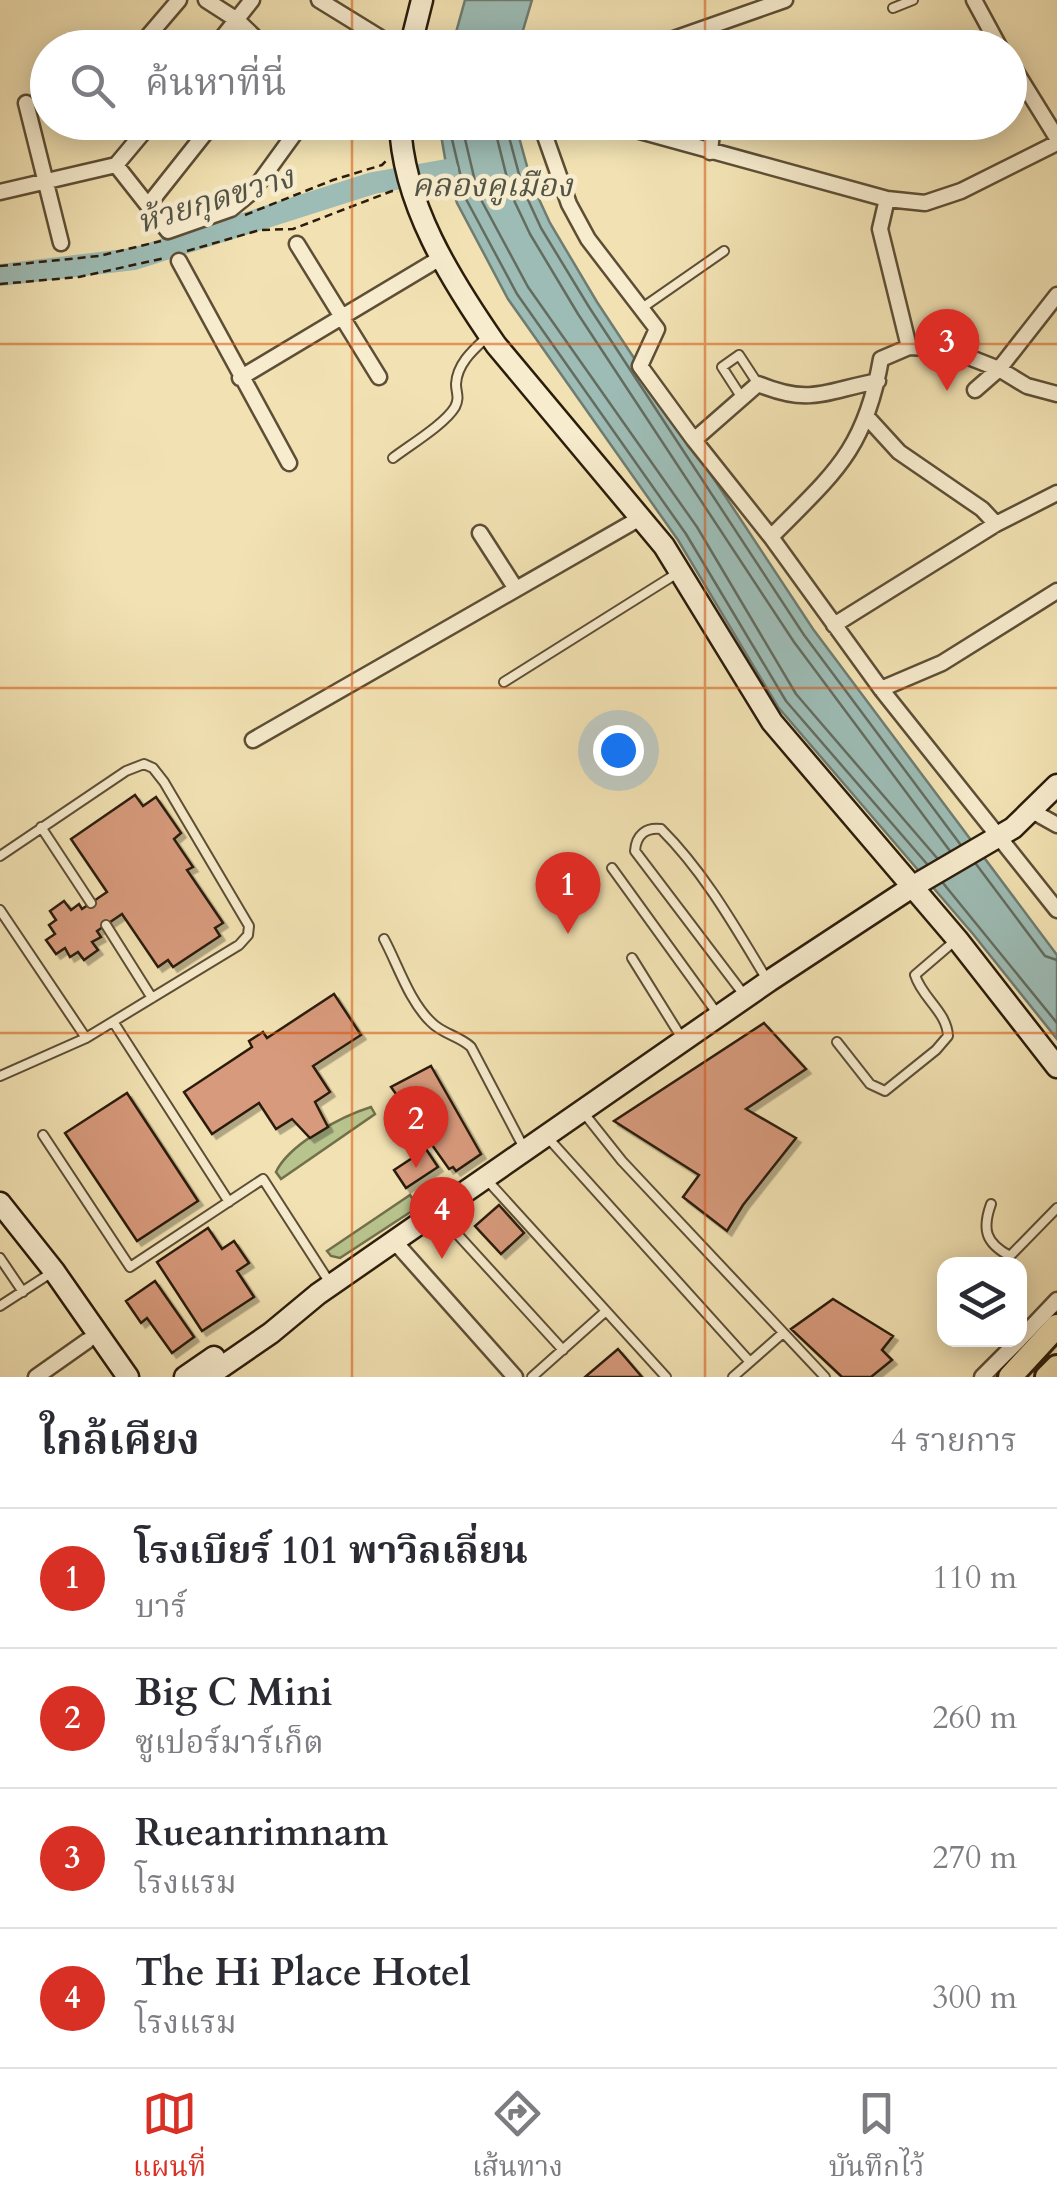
<!DOCTYPE html>
<html lang="th">
<head>
<meta charset="utf-8">
<style>
	:root { --surface:#fff; --page:#f2f2f3; --text:#2b2b33; --muted:#7c7c81; --line:#e1e1e2; --accent:#d93025 }
	body { margin:0; font-family:Cardo,"Noto Serif Thai",serif; background:var(--page); color:var(--text) }
	.controls { position:absolute; right:30px; bottom:30px; display:grid; overflow:hidden; border-radius:20px; box-shadow:0 5px 25px #0003 }
	.controls button { width:90px; height:90px; display:grid; place-items:center; padding:0; border:0; border-bottom:2px solid var(--line); background:var(--surface); color:var(--text); font:50px sans-serif }
	.you { position:absolute; left:618px; top:750px; width:35px; height:35px; margin:-25px; border:8px solid #fff; border-radius:50%; background:#1a73e8; box-shadow:0 0 0 15px #1a73e833 }
	.badge { display:grid; place-items:center; width:65px; height:65px; border-radius:50%; background:var(--accent); color:#fff; font-size:32px; font-weight:700 }
	.pin { position:absolute; translate:-50% -82px; filter:drop-shadow(0 2px 5px #0008) }
	.pin::after { content:''; position:absolute; top:52px; width:35px; height:30px; background:inherit; clip-path:polygon(0 0,100% 0,50% 100%) }
	.list { margin:0; padding:0; list-style:none }
	h2 { display:flex; justify-content:space-between; align-items:center; height:130px; margin:0; padding:0 40px; font-size:42px }
	h2 small { font-size:32px; font-weight:400; color:var(--muted) }
	.list li { display:grid; grid-template-columns:65px 1fr auto; gap:30px; align-items:center; box-sizing:border-box; height:140px; padding:0 40px; border-top:2px solid var(--line) }
	.list b { display:block; font-size:38px; white-space:nowrap }
	.list p { margin:0; font-size:32px; white-space:nowrap; color:var(--muted) }
	.list em { font-size:32px; font-style:normal; color:var(--muted) }
	.icon { flex:none; width:55px; height:55px; fill:none; stroke:currentColor; stroke-width:2; stroke-linecap:round; stroke-linejoin:round }
	.map { position:relative; flex:none; width:1057px; height:1377px; overflow:hidden }
	.search { position:absolute; background:var(--surface); box-shadow:0 5px 25px #0003; left:30px; right:30px; top:30px; height:110px; display:flex; align-items:center; gap:25px; box-sizing:border-box; padding:0 35px; border-radius:55px; color:var(--muted); font-size:38px }
	.sheet { height:690px; background:var(--surface) }
	nav { display:flex; justify-content:space-around; align-items:center; box-sizing:border-box; height:140px; border-top:2px solid var(--line); background:var(--surface); font-size:28px; color:var(--muted) }
	nav a { display:grid; justify-items:center; gap:5px }
	nav .on { color:var(--accent) }
	.map>svg:first-child { display:block }
	.green { fill:#b8c48e; stroke:#72704c; stroke-width:2.5 }
	.water { fill:#9dbcb5; stroke:#6f7c71; stroke-width:2.5 }
	.lines { fill:none; stroke-linecap:round; stroke-linejoin:round }
	.shore { stroke:#646c60; stroke-width:2.5 }
	.river { stroke:#9dbcb5; stroke-width:22 }
	.building { fill:#d79a7c; stroke:#2b1c0b; stroke-width:2.5; filter:url(#shadow) }
	.lane-casing { stroke:#5d4e35; stroke-width:12 }
	.street-casing { stroke:#5d4e35; stroke-width:19 }
	.secondary-casing { stroke:#2b1c0b; stroke-width:25 }
	.primary-casing { stroke:#2b1c0b; stroke-width:28 }
	.path { stroke:#2b1c0b; stroke-width:2.5; stroke-dasharray:8 5; stroke-linecap:butt }
	.lane { stroke:#f7ecce; stroke-width:8 }
	.street { stroke:#f7ecce; stroke-width:14 }
	.secondary { stroke:#f7ecce; stroke-width:20 }
	.primary { stroke:#f2e2b3; stroke-width:22 }
	.grid { fill:none; stroke:#d5530c; stroke-width:2.5; stroke-opacity:0.55 }
	.labels { text-anchor:middle; stroke-width:9; stroke-linejoin:round; paint-order:stroke }
	.water-label { font-size:32px; font-style:italic; fill:#535446; stroke:#f7ecce }
</style>
</head>
<body>
<div class="map">
<svg width="1057" height="1377" viewBox="0 0 1057 1377">
	<defs>
		<filter id="shadow"><feDropShadow dx="4.5" dy="4.5" stdDeviation="0" flood-color="#0004"/></filter>
	</defs>
	<rect width="100%" height="100%" fill="#f2e2b3"/>
	<filter id="stains"><feTurbulence type="fractalNoise" baseFrequency=".002" numOctaves="4"/><feColorMatrix values="0 0 0 0 .2 0 0 0 0 .09 0 0 0 0 .02 0 0 0 .5 -.17"/></filter>
	<radialGradient id="worn" r=".72"><stop offset=".6" stop-color="#630" stop-opacity="0"/><stop offset="1" stop-color="#630" stop-opacity=".3"/></radialGradient>
	<path class="green" d="M371,1107L375,1114L281,1179L276,1172C289,1144 342,1116 371,1107Z
		M410,1195L416,1204L415,1209L340,1258L331,1256L327,1251Z"/>
	<path class="water" d="M465,0H532L518,47H452Z
		M439,123H515L532,184L550,223L597,302L813,629L1057,955V1039L973,934L778,707L678,540L508,299L457,203L447,170Z"/>
	<g class="lines">
		<path class="shore" d="M448,122L466,199L517,294L686,534L786,701L927,864
			M461,122L478,194L528,287L697,527L796,694L937,858
			M493,122L511,194L530,234L578,314L794,642L950,851
			M505,122L523,189L541,228L589,307L804,635L960,844
			M976,864L1045,956L1057,960
			M943,883L1057,1023"/>
		<path class="river" d="M0,275L134,259L373,183L447,170"/>
	</g>
	<path class="building" d="M135,795L143,806L156,797L181,833L174,839L193,867L187,870L223,923L215,928L220,936L173,967L168,960L158,967L122,914L97,931L101,937L92,942L98,950L84,960L78,952L70,957L65,948L56,954L46,940L55,934L49,925L56,920L50,911L64,901L71,910L79,904L82,909L107,892L71,839Z
		M334,994L361,1035L313,1066L330,1092L315,1102L328,1127L310,1138L292,1119L276,1129L259,1103L212,1134L184,1092L252,1047L249,1041L263,1032L267,1038Z
		M764,1023L806,1069L746,1109L796,1138L743,1205L727,1231L683,1197L699,1175L614,1121Z
		M431,1066L481,1154L456,1171L453,1167L449,1169L391,1087Z
		M127,1093L198,1201L137,1241L65,1133Z
		M426,1149L438,1167L406,1188L394,1170Z
		M499,1205L524,1233L501,1254L475,1226Z
		M208,1228L222,1249L234,1241L249,1263L237,1271L254,1297L202,1331L157,1262Z
		M155,1281L194,1337L172,1353L147,1318L141,1323L126,1301Z
		M833,1299L893,1336L882,1350L892,1360L871,1377H842L791,1329Z
		M618,1349L642,1377H585Z"/>
	<g class="lines">
		<g class="lane-casing">
			<path id="lane" d="M893,8L913,0
				M974,48L973,44L992,35
				M642,308L724,251
				M742,398L722,367L739,355L758,384
				M393,458C410,445 445,424 455,407C460,397 456,393 456,384C457,364 473,350 486,338
				M504,682L676,574
				M41,827L91,903
				M0,856L126,771L144,764L153,768L164,782L249,926L248,935L239,945L86,1038L0,910
				M612,868L719,1016
				M106,925L152,998
				M384,939C398,965 409,1001 431,1022C442,1034 460,1036 471,1047L525,1150
				M632,958L683,1040
				M745,996L635,851C636,835 646,827 661,829C704,872 734,925 766,978
				M114,1023L229,1202
				M837,1042L870,1084L885,1091L936,1050L948,1036C947,1012 922,998 915,975L957,939
				M0,1076L86,1038
				M583,1112L622,1161L825,1377
				M43,1135L130,1267L263,1179L330,1283
				M549,1139L750,1362
				M487,1180L666,1377
				M991,1204C982,1229 985,1243 1010,1256L1057,1208
				M438,1213L563,1350
				M0,1258L23,1292
				M0,1306L51,1273
				M532,1377L606,1311
				M733,1377L783,1333"/>
		</g>
		<g class="street-casing">
			<path id="street" d="M206,0L237,20L266,48
				M319,0L397,48
				M974,0L1000,48
				M138,48L179,0
				M214,48L252,0
				M648,48L785,0
				M1010,62L1057,138
				M26,103L61,243
				M540,122L569,204L588,239L657,329L640,366L694,440L771,537L881,689L1057,910
				M607,122L887,199L925,203L961,191L1057,143
				M710,152L713,122
				M116,165L168,231L231,209L253,191L303,122
				M0,192L116,165L152,122
				M887,199L880,229L909,347
				M149,204L214,122
				M297,244L379,377
				M179,261L289,463
				M240,378L442,257
				M975,390L999,369L1057,295
				M867,417L899,452L982,509L996,524
				M694,440L758,384C811,406 825,391 878,381
				M480,533L516,589
				M771,537C833,474 865,451 881,359L909,347L948,349L999,369L1027,386L1057,394
				M834,625L996,524L1057,493
				M881,689L942,663L1057,591
				M253,740L642,517
				M1032,811L1057,825
				M395,1242L515,1377
				M1020,1339L1057,1300
				M36,1377L87,1341
				M982,1377L1019,1340"/>
		</g>
		<g class="secondary-casing">
			<path id="secondary" d="M410,48L422,0
				M400,122C402,203 451,280 496,345L664,546L772,722L957,939L1057,1067
				M0,1203L54,1271L128,1377
				M185,1377L214,1357
				M207,1377L271,1333L318,1294L769,981L912,887L1013,828L1057,785"/>
		</g>
		<g class="primary-casing">
			<path id="primary" d="M1010,1377L1057,1326
				M1047,1377L1057,1367"/>
		</g>
		<path class="path" d="M245,215L333,180L382,165L386,161
			M187,251L260,230L293,229L392,191L398,192
			M0,266L99,256L161,241
			M0,284L79,277L165,258"/>
		<use href="#lane" class="lane"/>
		<use href="#street" class="street"/>
		<use href="#secondary" class="secondary"/>
		<use href="#primary" class="primary"/>
	</g>
	<path class="grid" d="M352,0V48M705,0V48M352,122V1377M705,122V1377M0,344H1057M0,688H1057M0,1033H1057"/>
	<g class="labels">
		<g class="water-label">
			<text x="492" y="196">คลองคูเมือง</text>
			<text transform="translate(215 199) rotate(-17)" y="11">ห้วยกุดขวาง</text>
		</g>
	</g>
	<rect width="100%" height="100%" filter="url(#stains)"/>
	<rect width="100%" height="100%" fill="url(#worn)"/>
</svg>
<div class="controls">
<button><svg class="icon" aria-label="layers" viewBox="0 0 24 24"><path d="M12 4l9 5-9 5-9-5zM3 14l9 5 9-5"/></svg></button>
</div>
<div class="you"></div>
<div class="pin badge" style="left:568px;top:934px">1</div>
<div class="pin badge" style="left:416px;top:1168px">2</div>
<div class="pin badge" style="left:947px;top:391px">3</div>
<div class="pin badge" style="left:442px;top:1259px">4</div>
<div class="search"><svg class="icon" aria-label="search" viewBox="0 0 24 24"><circle cx="10" cy="10" r="6"/><path d="M15 15l6 6"/></svg>ค้นหาที่นี่</div>
</div>
<section class="sheet">
<h2>ใกล้เคียง<small>4 รายการ</small></h2>
<ul class="list">
<li><span class="badge">1</span><div><b>โรงเบียร์ 101 พาวิลเลี่ยน</b><p>บาร์</p></div><em>110 m</em></li>
<li><span class="badge">2</span><div><b>Big C Mini</b><p>ซูเปอร์มาร์เก็ต</p></div><em>260 m</em></li>
<li><span class="badge">3</span><div><b>Rueanrimnam</b><p>โรงแรม</p></div><em>270 m</em></li>
<li><span class="badge">4</span><div><b>The Hi Place Hotel</b><p>โรงแรม</p></div><em>300 m</em></li>
</ul>
</section>
<nav>
<a class="on"><svg class="icon" aria-label="map" viewBox="0 0 24 24"><path d="M3 6l6-2 6 2 6-2v14l-6 2-6-2-6 2zM9 4v14M15 6v14"/></svg>แผนที่</a>
<a><svg class="icon" aria-label="directions" viewBox="0 0 24 24"><path d="M12 3l9 9-9 9-9-9zM9 14v-3h6M13 9l2 2-2 2"/></svg>เส้นทาง</a>
<a><svg class="icon" aria-label="saved" viewBox="0 0 24 24"><path d="M7 4h10v16l-5-4-5 4z"/></svg>บันทึกไว้</a>
</nav>
</body>
</html>
